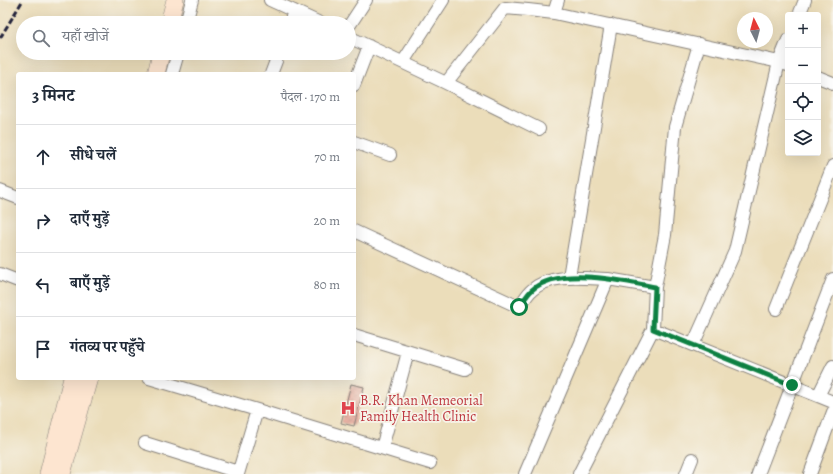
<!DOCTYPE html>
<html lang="hi">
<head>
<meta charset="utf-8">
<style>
	:root { --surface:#fff; --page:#f6f6f7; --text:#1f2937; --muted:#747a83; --line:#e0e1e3 }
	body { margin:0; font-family:Alegreya,"Noto Serif Devanagari",serif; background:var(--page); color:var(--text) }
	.controls { position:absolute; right:12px; top:12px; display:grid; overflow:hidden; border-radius:4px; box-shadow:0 4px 16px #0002 }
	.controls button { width:36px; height:36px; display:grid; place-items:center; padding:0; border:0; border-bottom:1px solid var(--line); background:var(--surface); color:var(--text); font:20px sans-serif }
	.compass { position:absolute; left:737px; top:12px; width:36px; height:36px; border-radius:50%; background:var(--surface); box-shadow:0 4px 16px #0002; rotate:354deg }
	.stop { position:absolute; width:12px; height:12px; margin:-9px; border:3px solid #0b8043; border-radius:50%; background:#fff }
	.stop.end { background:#0b8043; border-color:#fff; box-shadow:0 1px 4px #0008 }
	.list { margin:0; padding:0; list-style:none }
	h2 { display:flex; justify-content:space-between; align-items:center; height:52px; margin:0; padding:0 16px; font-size:17px }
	h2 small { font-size:13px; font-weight:400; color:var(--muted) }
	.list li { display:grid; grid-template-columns:26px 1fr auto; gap:12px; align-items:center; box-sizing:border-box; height:64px; padding:0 16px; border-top:1px solid var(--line) }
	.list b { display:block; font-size:15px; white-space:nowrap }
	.list em { font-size:13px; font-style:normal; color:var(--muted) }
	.icon { flex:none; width:22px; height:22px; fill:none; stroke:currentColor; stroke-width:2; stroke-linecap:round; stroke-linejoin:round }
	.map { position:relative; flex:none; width:833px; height:474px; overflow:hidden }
	.search { position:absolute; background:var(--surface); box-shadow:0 4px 16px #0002; left:16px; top:16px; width:340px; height:44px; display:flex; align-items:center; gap:10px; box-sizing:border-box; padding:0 14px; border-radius:22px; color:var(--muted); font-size:15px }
	.panel { position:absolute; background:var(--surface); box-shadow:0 4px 16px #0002; left:16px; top:72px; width:340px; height:308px; border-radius:4px }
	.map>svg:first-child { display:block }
	.building { fill:url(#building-cross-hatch) }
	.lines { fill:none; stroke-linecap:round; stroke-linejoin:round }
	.street-casing { stroke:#86807a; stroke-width:14 }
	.secondary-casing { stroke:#86807a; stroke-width:18 }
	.street { stroke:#fff; stroke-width:12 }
	.secondary { stroke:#fde5d0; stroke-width:17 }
	.rail { stroke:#22223b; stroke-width:3; stroke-dasharray:6 3; stroke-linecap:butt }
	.route { stroke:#0b8043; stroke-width:5 }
	.labels { text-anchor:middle; stroke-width:3.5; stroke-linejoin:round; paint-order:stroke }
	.health-label { font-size:14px; fill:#be3a42; stroke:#f7f3e8; text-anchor:start }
</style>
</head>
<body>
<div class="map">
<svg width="833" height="474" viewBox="0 0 833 474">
	<defs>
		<pattern id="building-cross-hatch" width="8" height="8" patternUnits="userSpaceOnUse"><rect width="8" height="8" fill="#de8d7e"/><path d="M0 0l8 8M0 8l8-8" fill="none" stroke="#b47368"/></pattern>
	</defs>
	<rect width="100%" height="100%" fill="#f7f3e8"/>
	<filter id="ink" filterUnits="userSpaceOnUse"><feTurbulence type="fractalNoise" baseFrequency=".025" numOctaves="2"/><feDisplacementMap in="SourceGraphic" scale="8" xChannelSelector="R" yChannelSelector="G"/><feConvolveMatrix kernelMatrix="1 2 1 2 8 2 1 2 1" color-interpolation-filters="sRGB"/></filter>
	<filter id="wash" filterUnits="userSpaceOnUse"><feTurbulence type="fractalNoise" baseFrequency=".012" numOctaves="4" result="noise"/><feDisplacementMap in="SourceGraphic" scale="16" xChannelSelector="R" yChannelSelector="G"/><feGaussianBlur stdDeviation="0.9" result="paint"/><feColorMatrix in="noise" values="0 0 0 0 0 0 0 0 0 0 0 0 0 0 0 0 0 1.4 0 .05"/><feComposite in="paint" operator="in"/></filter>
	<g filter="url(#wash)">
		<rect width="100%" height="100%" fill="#ebddba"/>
		<g id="blocks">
			<path class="building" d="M351,384L364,387L354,426L341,423Z"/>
		</g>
	</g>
	<g filter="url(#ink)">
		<use href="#blocks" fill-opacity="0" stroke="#86807a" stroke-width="1"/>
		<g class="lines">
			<g class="street-casing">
				<path id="street" d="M270,0L320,23
					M554,13L558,0
					M799,15L805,0
					M186,23L192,0
					M290,23L294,11
					M349,26L366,0
					M349,37L446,83L505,8L528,10L554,13L779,62L735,251L693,345
					M788,40L779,62L788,65
					M403,62L443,0
					M172,74L178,53
					M271,74L279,53
					M818,77L833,83
					M446,83L539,129
					M354,85L369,46
					M354,142L390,155
					M0,191L18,198
					M354,231L519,307C523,302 527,294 532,290C551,273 584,278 608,279
					M0,274L18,281
					M569,277L611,25
					M776,309L833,166
					M653,329L655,287L665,235L675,127L699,44
					M354,335L465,369
					M149,378L257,410L238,474
					M818,396L833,366
					M257,410L430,463
					M145,443L238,472
					M382,448L408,352
					M525,474L608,279L655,287
					M579,474L653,329L833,402
					M686,474L692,459
					M758,474L833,279
					M810,474L833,412"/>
			</g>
			<g class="secondary-casing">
				<path id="secondary" d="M169,23L175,0
					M156,74L161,53
					M48,474L72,378
					M62,474L89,378"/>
			</g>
			<use href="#street" class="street"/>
			<use href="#secondary" class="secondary"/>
			<path class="rail" d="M0,38L23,0"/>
		</g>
	</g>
	<g class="lines" filter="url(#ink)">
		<path class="route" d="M519,307C523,302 527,294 532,290C558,266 623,281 655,287L653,329L792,385"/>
	</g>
	<defs>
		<g id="hospital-bare" transform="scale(1.2)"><path d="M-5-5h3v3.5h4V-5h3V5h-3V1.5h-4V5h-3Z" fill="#e0444e" stroke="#f7f3e8" stroke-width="2.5" paint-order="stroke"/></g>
	</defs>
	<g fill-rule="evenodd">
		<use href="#hospital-bare" x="348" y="408"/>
	</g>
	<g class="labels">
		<g class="health-label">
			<text x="360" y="405">B.R. Khan Memeorial<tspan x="360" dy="16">Family Health Clinic</tspan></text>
		</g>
	</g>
</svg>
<div class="controls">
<button>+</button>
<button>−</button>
<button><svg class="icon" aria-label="locate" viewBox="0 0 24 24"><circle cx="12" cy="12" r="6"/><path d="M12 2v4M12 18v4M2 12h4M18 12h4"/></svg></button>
<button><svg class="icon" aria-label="layers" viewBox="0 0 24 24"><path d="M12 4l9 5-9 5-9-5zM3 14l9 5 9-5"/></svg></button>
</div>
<svg class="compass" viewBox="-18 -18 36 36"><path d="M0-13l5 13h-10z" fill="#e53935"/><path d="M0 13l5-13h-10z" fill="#747a83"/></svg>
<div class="stop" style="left:519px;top:307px"></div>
<div class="stop end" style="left:792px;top:385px"></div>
<div class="search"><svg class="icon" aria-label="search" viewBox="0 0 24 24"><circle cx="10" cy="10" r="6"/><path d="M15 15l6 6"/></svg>यहाँ खोजें</div>
<section class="panel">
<h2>3 मिनट<small>पैदल · 170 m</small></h2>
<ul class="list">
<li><svg class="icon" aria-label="ahead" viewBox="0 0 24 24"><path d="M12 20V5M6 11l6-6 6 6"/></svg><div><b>सीधे चलें</b></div><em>70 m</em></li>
<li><svg class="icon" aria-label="right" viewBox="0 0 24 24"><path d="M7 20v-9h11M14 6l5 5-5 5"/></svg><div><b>दाएँ मुड़ें</b></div><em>20 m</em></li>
<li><svg class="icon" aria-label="left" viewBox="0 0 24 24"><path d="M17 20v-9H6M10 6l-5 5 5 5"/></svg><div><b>बाएँ मुड़ें</b></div><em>80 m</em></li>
<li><svg class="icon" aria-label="arrive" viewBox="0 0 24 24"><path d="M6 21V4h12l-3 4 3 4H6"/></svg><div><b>गंतव्य पर पहुँचे</b></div></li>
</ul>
</section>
</div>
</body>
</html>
